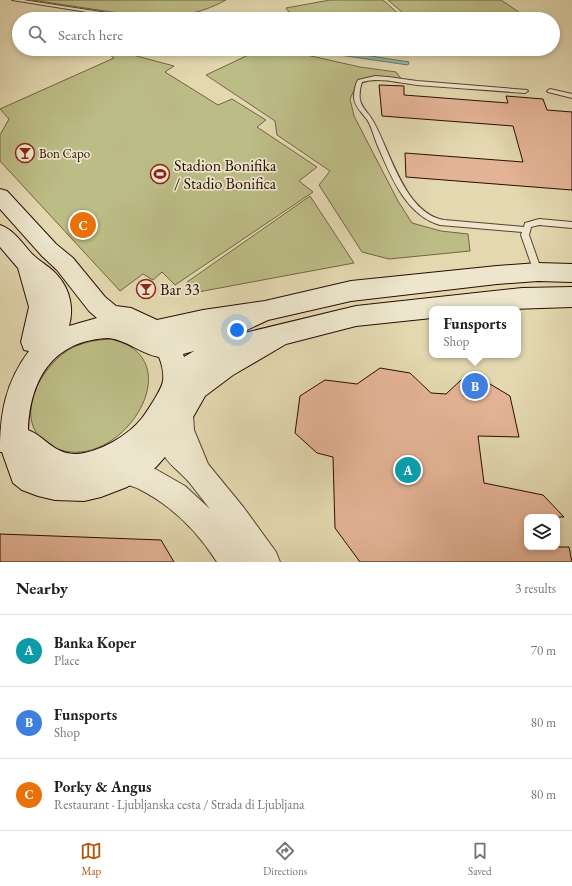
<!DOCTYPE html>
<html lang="en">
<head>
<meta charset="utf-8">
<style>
	:root { --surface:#fff; --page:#f6f6f6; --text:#202124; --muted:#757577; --line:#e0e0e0; --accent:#b45309 }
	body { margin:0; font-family:"EB Garamond",serif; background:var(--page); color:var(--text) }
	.controls { position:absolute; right:12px; bottom:12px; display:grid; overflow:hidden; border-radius:8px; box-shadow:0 2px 6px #0003 }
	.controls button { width:36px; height:36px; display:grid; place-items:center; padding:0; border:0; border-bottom:1px solid var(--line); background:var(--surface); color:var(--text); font:20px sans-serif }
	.you { position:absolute; left:237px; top:330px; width:14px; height:14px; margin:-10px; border:3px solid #fff; border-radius:50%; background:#1a73e8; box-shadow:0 0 0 6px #1a73e833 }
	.badge { display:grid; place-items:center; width:26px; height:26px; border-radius:50%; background:var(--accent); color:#fff; font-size:13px; font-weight:700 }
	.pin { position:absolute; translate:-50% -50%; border:2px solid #fff; box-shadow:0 1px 4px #0006 }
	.popup { position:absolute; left:429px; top:306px; width:92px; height:52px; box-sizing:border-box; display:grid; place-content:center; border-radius:8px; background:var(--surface); filter:drop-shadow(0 1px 3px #0005); font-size:13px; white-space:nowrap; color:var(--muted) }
	.popup b { font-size:15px; color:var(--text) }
	.popup::after { content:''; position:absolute; left:50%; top:100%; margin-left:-8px; border:8px solid transparent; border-top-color:var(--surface) }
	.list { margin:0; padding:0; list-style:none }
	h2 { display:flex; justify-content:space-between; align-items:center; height:52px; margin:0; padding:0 16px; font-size:17px }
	h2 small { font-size:13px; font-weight:400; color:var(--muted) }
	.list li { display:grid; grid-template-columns:26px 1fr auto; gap:12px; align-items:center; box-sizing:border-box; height:72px; padding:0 16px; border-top:1px solid var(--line) }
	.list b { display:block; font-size:15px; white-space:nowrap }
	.list p { margin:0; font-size:13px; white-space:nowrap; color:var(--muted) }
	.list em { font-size:13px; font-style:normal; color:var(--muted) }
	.icon { flex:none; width:22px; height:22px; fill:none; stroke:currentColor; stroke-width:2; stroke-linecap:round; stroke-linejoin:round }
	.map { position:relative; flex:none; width:572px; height:562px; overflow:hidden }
	.search { position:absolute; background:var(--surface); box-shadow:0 2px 6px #0003; left:12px; right:12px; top:12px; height:44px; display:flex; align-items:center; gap:10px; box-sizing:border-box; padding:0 14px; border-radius:22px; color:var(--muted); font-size:15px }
	.sheet { height:268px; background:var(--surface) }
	nav { display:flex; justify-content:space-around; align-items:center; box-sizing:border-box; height:56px; border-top:1px solid var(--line); background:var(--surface); font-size:11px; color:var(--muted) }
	nav a { display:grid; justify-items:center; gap:2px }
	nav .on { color:var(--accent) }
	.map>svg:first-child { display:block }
	.green { fill:#bcbc86; stroke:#736444 }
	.water { fill:#95b9ae; stroke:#6a7469 }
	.building { fill:#e4b396; stroke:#2a0d02 }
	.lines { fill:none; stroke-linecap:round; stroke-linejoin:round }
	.service-casing { stroke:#58402e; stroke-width:2 }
	.tertiary-casing { stroke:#58402e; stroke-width:2 }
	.secondary-casing { stroke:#2a0d02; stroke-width:2 }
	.service { fill:#ede6cc; fill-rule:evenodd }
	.tertiary { fill:#ede6cc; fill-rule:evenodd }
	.secondary { fill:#ede6cc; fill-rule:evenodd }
	.labels { text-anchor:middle; stroke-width:3.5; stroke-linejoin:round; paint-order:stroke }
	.far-poi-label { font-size:13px; fill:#2a0d02; stroke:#ede6cc; text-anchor:start }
	.poi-label { font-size:16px; fill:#2a0d02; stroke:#ede6cc; text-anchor:start }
</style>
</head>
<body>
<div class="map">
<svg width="572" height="562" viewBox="0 0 572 562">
	<rect width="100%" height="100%" fill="#e3d8b0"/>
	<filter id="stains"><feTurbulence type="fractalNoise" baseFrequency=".005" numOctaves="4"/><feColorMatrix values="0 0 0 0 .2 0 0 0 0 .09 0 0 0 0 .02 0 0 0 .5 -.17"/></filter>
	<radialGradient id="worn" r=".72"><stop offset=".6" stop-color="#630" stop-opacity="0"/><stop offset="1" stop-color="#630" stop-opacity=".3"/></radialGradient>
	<path class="green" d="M32,0H226C184,23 150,17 105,11C81,7 56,4 32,0Z
		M330,0H383L404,19H294L286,8Z
		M388,0H501L529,19H410Z
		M261,49H290L311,56L360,67L396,72L403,81L383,79L367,81L356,86L350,99L354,116L398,201L412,223L441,231L468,234L470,251L389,259L362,252L319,185L330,171L277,135L275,121L206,75Z
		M118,51L174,66L165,72L218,105L232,99L266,120L257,127L317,167L299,181L313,192L175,285L162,272L153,280L143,274L120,291L0,161V135L9,119L0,109L114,58L109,54Z
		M310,196L354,263L198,292L187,282Z
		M110,339C196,357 120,476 55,448C8,427 38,366 72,348C84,342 96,340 110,339Z"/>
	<path class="water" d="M314,49H326L409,62L408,65L312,51Z"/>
	<path class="building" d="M379,85L404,86V95L508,103L506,96L543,99L547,110L572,112V190L406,177L405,153L523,162L513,126L382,116Z
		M380,368L410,373L431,393L446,394L461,380L485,381L510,396L519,437L478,436L484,483L543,495L564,517H527V547H569L572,562H360L335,528L333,457L317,453L295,433L300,396L325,380L357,384Z
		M0,534L161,540L174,562H0Z"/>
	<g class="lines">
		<g class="service-casing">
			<path id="service" d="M12,0H23L140,18L142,19H131Z
				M375,76L388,77L417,81L527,90L528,91L525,93C489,90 453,88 417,85C399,83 381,77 362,82C360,88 359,94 360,100C362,109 369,113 373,121C390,150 404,213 444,220L524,227L525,223L539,219L572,222V228L539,225L531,227L529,235L542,272L541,274H535L534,272L521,235L522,232L440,225C405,215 390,174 377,144C374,137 372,128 368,121C363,113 355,108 354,98C354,92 355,85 358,80Z
				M550,89L572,94V98L548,92L547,91Z"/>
		</g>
		<g class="tertiary-casing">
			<path id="tertiary" d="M181,403L190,406L193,415L194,430L208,464L244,508L276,552L280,562H217C198,532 171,505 139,489C132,485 123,485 116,482L112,473L116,464L125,460L141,462L150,466L185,486L210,509C203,500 196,491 189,482C172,463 162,463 158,434C156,426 156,421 159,413L168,410L171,411L172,406Z"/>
		</g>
		<g class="secondary-casing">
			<path id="secondary" d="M0,189L7,191L56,244L73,258L105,297L116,306L131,308L157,320L203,310L265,301L351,281L497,266L538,263L572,264V282L538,281L497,284L351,301L268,320L236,335L356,306L522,288L572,287V307L511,309H432V318L356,326L286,344L233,375L205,396L180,440L156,467L127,487L101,497L84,501L55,500L38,496L22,490L13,483L2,452H0C0,414 5,383 29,351L24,350L21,342L29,307L18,268L0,247V225C13,229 23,244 32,254C40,262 51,267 58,276C70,290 74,308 69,326L97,318L89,311L57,270L42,256L0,209ZM109,338C127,340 141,354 159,357C162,364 164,374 163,381C162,387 157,395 154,400C150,406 146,413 142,418C128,436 98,453 76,454C53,454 46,437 28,430C30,379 53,340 109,338ZM194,351L184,357L183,354Z"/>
		</g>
		<use href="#service" class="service"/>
		<use href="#tertiary" class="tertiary"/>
		<use href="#secondary" class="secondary"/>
	</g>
	<defs>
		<g id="bar-ring" transform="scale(1)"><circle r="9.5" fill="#ede6cc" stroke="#8f2418" stroke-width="1.5"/><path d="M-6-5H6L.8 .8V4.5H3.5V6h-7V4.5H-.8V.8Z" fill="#8f2418"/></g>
		<g id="stadium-ring" transform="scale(1)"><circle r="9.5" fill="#ede6cc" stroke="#8f2418" stroke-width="1.5"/><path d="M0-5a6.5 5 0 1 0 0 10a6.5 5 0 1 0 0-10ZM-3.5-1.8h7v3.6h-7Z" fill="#8f2418"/></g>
	</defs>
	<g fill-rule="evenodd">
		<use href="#bar-ring" x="25" y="153"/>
		<use href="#stadium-ring" x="160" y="174"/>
		<use href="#bar-ring" x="146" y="289"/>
	</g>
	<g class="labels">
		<g class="far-poi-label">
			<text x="39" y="158">Bon Capo</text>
		</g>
		<g class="poi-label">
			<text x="174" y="171">Stadion Bonifika<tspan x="174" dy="18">/ Stadio Bonifica</tspan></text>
			<text x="160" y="295">Bar 33</text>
		</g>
	</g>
	<rect width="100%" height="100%" filter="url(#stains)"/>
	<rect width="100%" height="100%" fill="url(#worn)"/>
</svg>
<div class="controls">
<button><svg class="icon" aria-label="layers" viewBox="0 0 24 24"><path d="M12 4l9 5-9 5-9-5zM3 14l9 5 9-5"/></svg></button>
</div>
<div class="you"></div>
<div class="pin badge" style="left:408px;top:470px;background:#0f9aa8">A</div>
<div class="pin badge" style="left:475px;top:386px;background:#3f7fe0">B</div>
<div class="popup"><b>Funsports</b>Shop</div>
<div class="pin badge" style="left:83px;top:225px;background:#e8710a">C</div>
<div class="search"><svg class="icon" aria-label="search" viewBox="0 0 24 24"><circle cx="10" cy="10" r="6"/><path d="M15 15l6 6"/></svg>Search here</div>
</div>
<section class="sheet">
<h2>Nearby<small>3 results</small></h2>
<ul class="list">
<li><span class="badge" style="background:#0f9aa8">A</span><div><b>Banka Koper</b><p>Place</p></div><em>70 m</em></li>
<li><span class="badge" style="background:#3f7fe0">B</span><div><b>Funsports</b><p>Shop</p></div><em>80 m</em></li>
<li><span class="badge" style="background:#e8710a">C</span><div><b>Porky &amp; Angus</b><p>Restaurant · Ljubljanska cesta / Strada di Ljubljana</p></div><em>80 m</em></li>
</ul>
</section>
<nav>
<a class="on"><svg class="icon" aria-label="map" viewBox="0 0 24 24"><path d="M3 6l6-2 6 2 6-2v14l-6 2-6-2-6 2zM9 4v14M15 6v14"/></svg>Map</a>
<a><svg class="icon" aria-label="directions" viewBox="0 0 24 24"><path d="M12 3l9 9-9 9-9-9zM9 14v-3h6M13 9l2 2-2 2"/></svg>Directions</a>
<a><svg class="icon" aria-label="saved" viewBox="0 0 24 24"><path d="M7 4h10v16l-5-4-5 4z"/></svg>Saved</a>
</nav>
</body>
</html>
